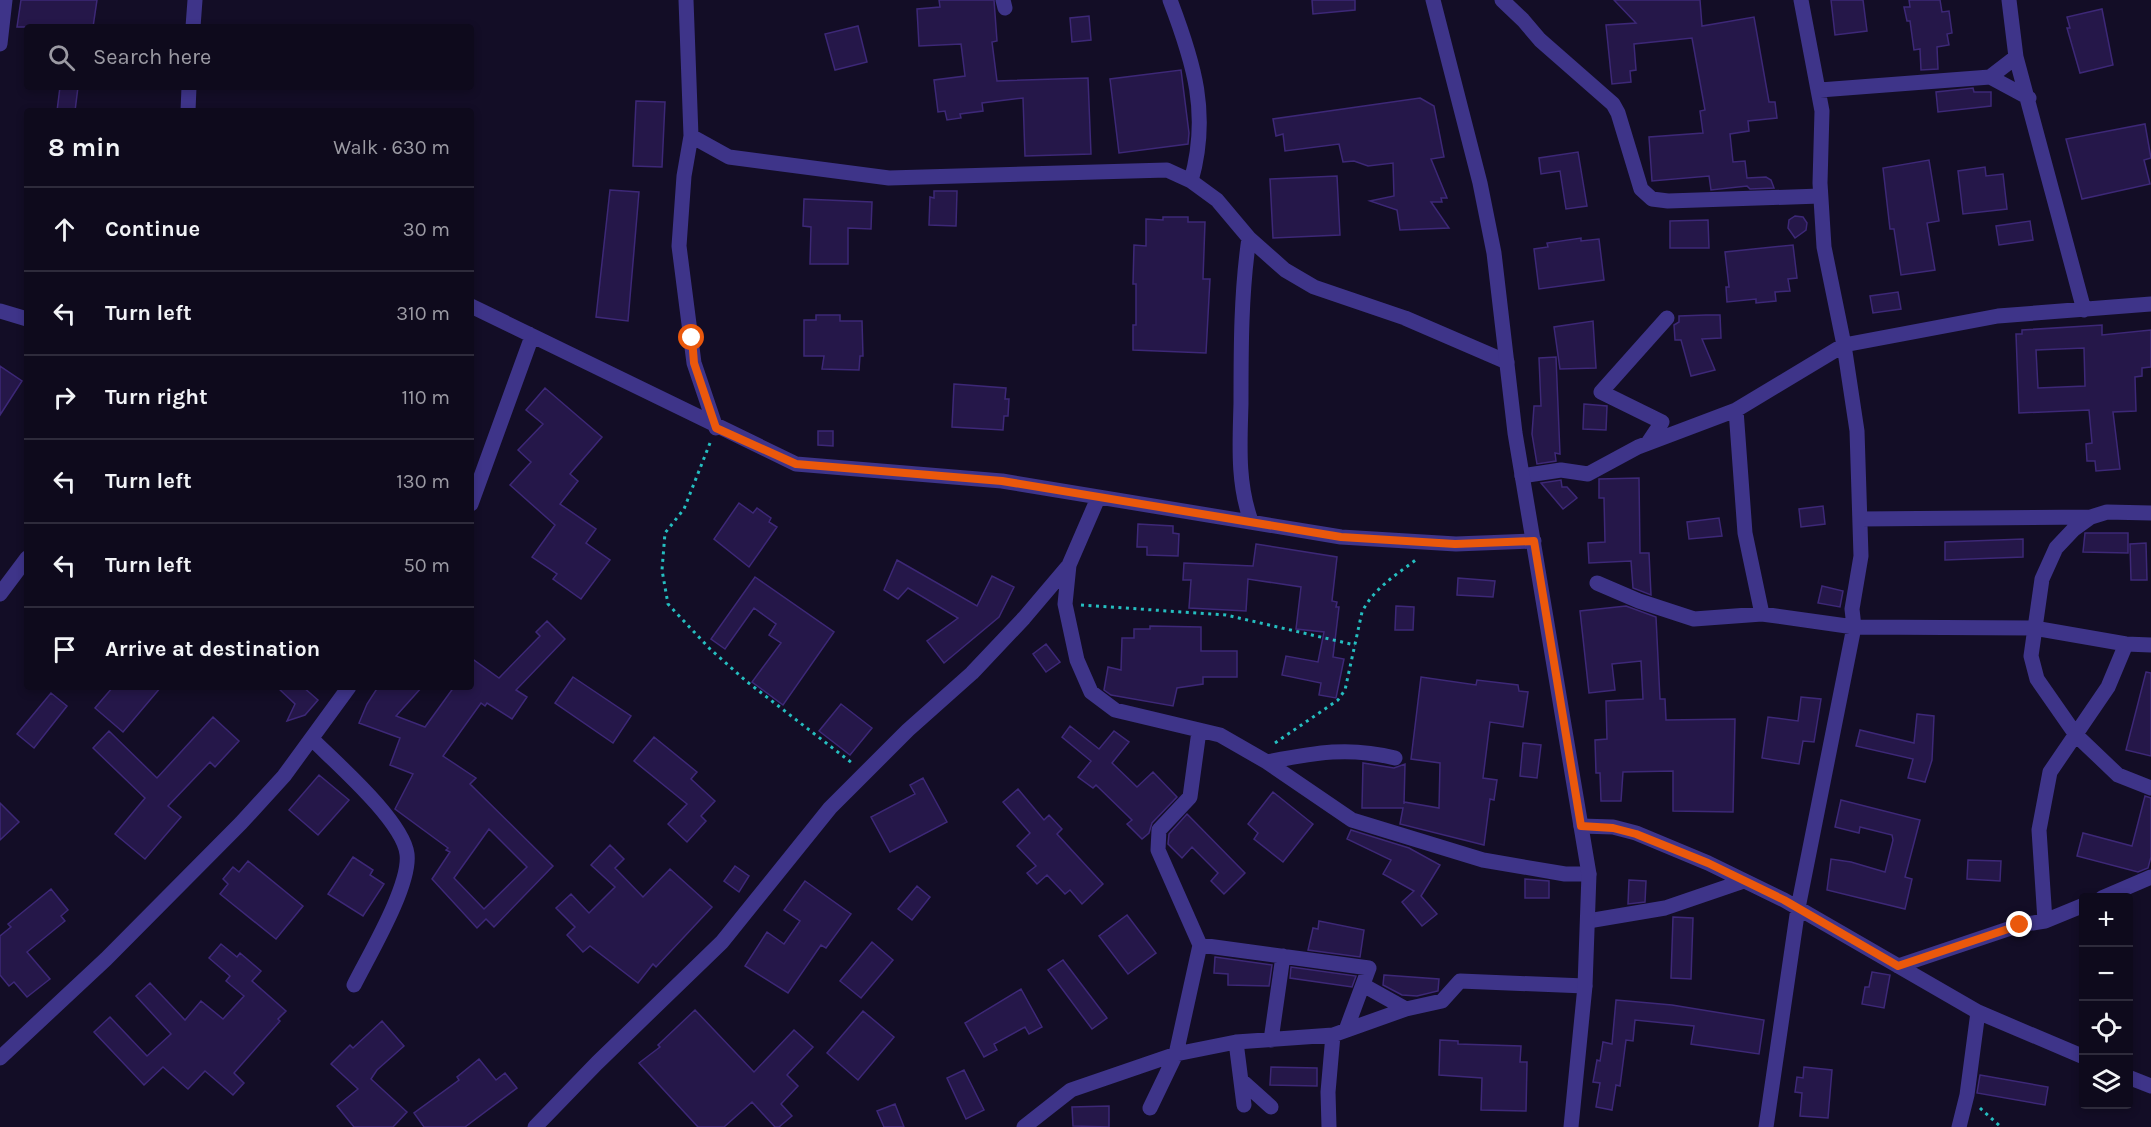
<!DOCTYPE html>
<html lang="en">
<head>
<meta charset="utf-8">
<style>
	:root { --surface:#0e0a1c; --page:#171325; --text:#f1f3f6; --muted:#9b9aa3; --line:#2e2b3b }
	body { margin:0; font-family:Karla,sans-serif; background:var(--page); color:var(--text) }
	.controls { position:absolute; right:18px; bottom:18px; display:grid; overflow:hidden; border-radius:6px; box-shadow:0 3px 9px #0003 }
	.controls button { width:54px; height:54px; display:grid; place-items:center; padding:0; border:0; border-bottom:2px solid var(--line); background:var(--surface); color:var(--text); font:30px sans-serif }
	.stop { position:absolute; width:18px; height:18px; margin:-14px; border:4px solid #ea580c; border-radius:50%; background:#fff }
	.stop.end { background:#ea580c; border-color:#fff; box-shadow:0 2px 6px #0008 }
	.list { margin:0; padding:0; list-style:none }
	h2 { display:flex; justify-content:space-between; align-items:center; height:78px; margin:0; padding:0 24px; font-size:26px }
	h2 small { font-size:20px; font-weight:400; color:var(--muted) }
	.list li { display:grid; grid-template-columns:39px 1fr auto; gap:18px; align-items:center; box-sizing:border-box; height:84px; padding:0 24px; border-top:2px solid var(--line) }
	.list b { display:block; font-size:22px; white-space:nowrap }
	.list em { font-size:20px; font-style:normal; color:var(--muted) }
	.icon { flex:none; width:33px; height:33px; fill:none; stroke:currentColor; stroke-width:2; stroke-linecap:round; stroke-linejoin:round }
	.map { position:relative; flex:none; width:2151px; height:1127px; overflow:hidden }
	.search { position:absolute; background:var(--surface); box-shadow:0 3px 9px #0003; left:24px; top:24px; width:450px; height:66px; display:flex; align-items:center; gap:15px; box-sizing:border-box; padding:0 21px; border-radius:6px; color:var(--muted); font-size:22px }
	.panel { position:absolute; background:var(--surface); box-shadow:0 3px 9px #0003; left:24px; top:108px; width:450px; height:582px; border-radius:6px }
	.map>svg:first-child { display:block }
	.building { fill:#251749; stroke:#3d2877; stroke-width:1.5; fill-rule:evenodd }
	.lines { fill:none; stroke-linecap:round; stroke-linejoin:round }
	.path { stroke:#25bec0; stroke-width:3; stroke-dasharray:3 4.5; stroke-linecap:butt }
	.minor { stroke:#3e3489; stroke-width:15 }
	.tertiary { stroke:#3e3489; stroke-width:15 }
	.route { stroke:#ea580c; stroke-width:8 }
</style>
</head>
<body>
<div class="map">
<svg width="2151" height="1127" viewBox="0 0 2151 1127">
	<rect width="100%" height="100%" fill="#130d26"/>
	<path class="building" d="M21,0H97L93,27H17Z
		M939,0H994L997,41L992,42L997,81L1088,78L1091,154L1025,156L1023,98L982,103L983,111L960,114L961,118L947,120L945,111L938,112L934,80L965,76L961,44L919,46L917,9L940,7Z
		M1312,0H1355V10L1313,14Z
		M1614,0H1700L1702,26L1754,17L1769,102H1775L1777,118L1748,121L1749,131L1730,134L1733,162L1745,161L1747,178L1766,177L1771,180L1774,188L1750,189L1747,186L1711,190L1709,176L1652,181L1649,137L1703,133L1700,111L1705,110L1692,38L1634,44L1636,70L1630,71L1631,82L1612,84L1606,25L1636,23Z
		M1831,0H1863L1867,31L1835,35Z
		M1909,0H1940L1942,12L1949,11L1952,33L1947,34L1949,45L1937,47L1938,69L1921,70L1920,49L1914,50L1910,21H1907L1904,7H1910Z
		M2102,9L2113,65L2080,73L2067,28H2070L2067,17Z
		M1089,16L1091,40L1072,42L1070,18Z
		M858,26L867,62L835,70L825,34Z
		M1181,70L1189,133L1188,144L1119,153L1110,79Z
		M60,87H78L75,111H57Z
		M1973,88L1974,92H1991V106L1938,112L1936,92Z
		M1420,98L1434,106L1444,157L1431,159L1447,198H1441L1442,202H1431L1449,228L1400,230L1397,210L1370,201L1394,196L1393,163L1368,166L1354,161L1343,162L1339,144L1285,151L1283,134L1276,136L1273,119Z
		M636,101L665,102L662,167L633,166Z
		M2145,124L2151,158L2144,160L2150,184L2082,199L2066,139Z
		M1578,152L1587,206L1566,209L1560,171L1541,174L1539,158Z
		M1929,160L1939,221L1927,223L1935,270L1901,275L1894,229H1890L1883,168Z
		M1985,167L1986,176L2003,174L2007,209L1963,214L1958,171Z
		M1337,176L1340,235L1273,238L1270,179Z
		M610,190L639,192L628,321L596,317Z
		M934,191H957L956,226L929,225L930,197L934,198Z
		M804,199L872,202L871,229L848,228V264H810L811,227L803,226Z
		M1795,216L1803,217L1807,223L1806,230L1795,238L1788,228L1789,220Z
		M1163,217H1188V222H1205L1203,279H1210L1206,353L1133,350V325H1136V284H1133L1134,245L1146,246V219L1163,220Z
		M1708,220L1709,248H1670V221Z
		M2030,221L2033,240L1999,245L1996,226Z
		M1581,238V241L1599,239L1604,280L1539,289L1534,249L1548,247L1547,243Z
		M1793,245L1797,278L1788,279L1790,291L1775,292L1776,301L1756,303V299L1727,302L1726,287H1729L1725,252Z
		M1898,292L1901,309L1873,313L1870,296Z
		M816,315H840V321H862L863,356H860L859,370L822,369L824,356H804V320H816Z
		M1706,315H1720L1721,338L1702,339L1715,370L1691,376L1681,340H1675L1674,325L1679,322V316Z
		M1593,321L1596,368L1560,369L1554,327Z
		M2102,325V335L2151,330V367L2142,368V376L2135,377L2136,411L2113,412L2120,469L2096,471L2095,461H2087L2086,444L2092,443L2089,410L2019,413L2016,334H2022V330ZM2084,348L2085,386L2038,388L2036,350Z
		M1556,357L1560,454L1555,453L1556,461L1537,464L1532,434L1534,406H1541L1539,358Z
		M0,366L22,381L0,415Z
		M954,384L1006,388L1005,399H1009L1008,416H1004L1003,430L952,427Z
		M545,388L602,437L570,474L578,481L560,504L596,529L586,543L610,560L581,599L553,579L557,574L532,557L555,525L510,485L531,462L518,450L543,424L526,410Z
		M1584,404L1607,406L1606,430L1583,429Z
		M818,431H833V446L818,445Z
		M1639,478L1640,553H1649L1651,595L1633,588L1631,561L1589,563L1588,543L1605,542L1604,498H1599V479Z
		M1561,480L1562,487H1567L1577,498L1563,509L1541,483Z
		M739,503L753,513L757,508L771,518L769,522L777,527L749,567L714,539Z
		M1823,506L1825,524L1801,527L1799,509Z
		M1719,518L1722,536L1689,539L1687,522Z
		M1138,524L1173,526V533L1179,534L1178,556L1147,555V547H1137Z
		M2085,533H2128V553L2083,552Z
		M2023,539V557L1945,560V542Z
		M2146,543L2147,580H2131L2130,544Z
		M1256,544L1337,557L1332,601L1337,602L1336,607H1339L1333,657L1344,659L1336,698L1319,695L1321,683L1282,675L1286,656L1318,662L1324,632L1296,629L1301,587L1248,579L1246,611L1189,608L1191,580H1183L1184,563L1253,566Z
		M897,560L977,606L992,576L1014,587L999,617L944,663L927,641L958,618L908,588L898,599L884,590Z
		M755,577L834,632L783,705L752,682L781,643L769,635L776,624L754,608L725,649L711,639Z
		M1458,578L1495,581L1493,597L1457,595Z
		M1822,586L1843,591L1840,607L1818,603Z
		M1396,606L1414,607L1413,630H1395Z
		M1626,606L1656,617L1660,699H1665L1666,720L1735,719L1733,812L1673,811V771L1623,772L1621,801H1601L1600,773H1596L1595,740L1607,739L1606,701L1643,699L1641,661L1612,664L1615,690L1589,693L1580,611Z
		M547,621L565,639L516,690L527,697L512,719L487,703L485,706L481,703L443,756L476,778L470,784L553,866L494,927L486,919L477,928L432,879L450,852L446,850L448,848L395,809L413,774L390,765L400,738L359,723L367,704L378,687H422L396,716L425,727L454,687H471V658L499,678L540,636L536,632ZM489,829L527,867L484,909L454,878Z
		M1150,626L1201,627V651H1237V677H1203V684L1177,688L1173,706L1111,695L1104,690L1108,667L1121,670L1122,638H1134V629H1150Z
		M1046,644L1060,662L1046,672L1033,654Z
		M2146,672L2151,673V756L2126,750Z
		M573,677L631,716L613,743L555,703Z
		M1421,677L1476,685L1477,680L1518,685L1519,691L1528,692L1523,727L1490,722L1483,778L1497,780L1494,800L1490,799L1484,845L1400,824L1403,808H1362L1363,763L1394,768L1405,764L1404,804V802L1439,808L1440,763L1411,759Z
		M113,687H161L123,732L95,708Z
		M277,687H303L318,700L305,715L287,721L295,704Z
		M51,693L67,706L34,748L17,734Z
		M1801,697L1821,699L1814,742L1803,741L1799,764L1762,758L1768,717L1798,721Z
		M841,704L872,728L850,755L819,731Z
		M1917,714L1934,716L1932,760L1925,782L1908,778L1913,759L1856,746L1860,730L1914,743Z
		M213,717L239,741L215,767L210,762L168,806L181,817L145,859L115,834L145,798L93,748L109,731L157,778Z
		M1070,726L1099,749L1114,731L1129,742L1112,763L1137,787L1153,772L1177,797L1152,823L1149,833L1142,839L1127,824L1132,820L1096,785L1093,788L1078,777L1091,761L1062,737Z
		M654,737L697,772L691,779L715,801L701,816L706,821L687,842L668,824L687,804L634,761Z
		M1523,743L1541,745L1537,778L1520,776Z
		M319,775L349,800L318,835L289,810Z
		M923,778L947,822L890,852L871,817L915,794L910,785Z
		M1018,789L1044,820L1049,815L1062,829L1057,834L1103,884L1082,904L1070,890L1065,894L1047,875L1037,884L1027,873L1036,866L1017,846L1030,833L1003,802Z
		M1273,792L1313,824L1283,862L1254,839L1258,833L1248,824Z
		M2145,796L2151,798V857L2148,868L2138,872L2077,856L2083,833L2132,846Z
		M1841,800L1920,820L1905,877L1912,879L1905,909L1827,890L1831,859L1851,862L1885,872L1893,840L1892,835L1860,827L1859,833L1835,827Z
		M0,803L19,822L0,840Z
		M1187,814L1245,873L1224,894L1211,881L1218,873L1192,847L1182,858L1168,844L1169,834Z
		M1351,830L1409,848L1440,865L1421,896L1437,914L1422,926L1402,902L1414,891L1383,874L1391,860L1347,839Z
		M610,845L624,859L615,868L643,897L670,869L712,907L656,967L653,964L638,983L590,946L583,952L567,935L575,927L556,908L571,894L589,913L615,887L591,865Z
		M353,857L373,870L370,875L384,884L363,916L328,894Z
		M1968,860L2001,861L2000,881L1967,879Z
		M248,861L303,906L276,939L220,894L228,884L223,879L233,867L239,872Z
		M735,866L749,876L739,892L724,881Z
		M1525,879L1549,881V898H1525Z
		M1629,880L1646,881L1645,902L1628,904Z
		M805,881L851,914L826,948L821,945L788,993L745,966L767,932L784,944L800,921L784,910Z
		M917,886L930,897L912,920L898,909Z
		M51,889L68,910L61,916L65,921L27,952L50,979L27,997L14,982L9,986L0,975V936L11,927L8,924Z
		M1127,915L1156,953L1128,974L1099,936Z
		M1673,917L1693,918L1691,979L1671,978Z
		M1319,921L1364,930L1360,957L1308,950L1313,928L1318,929Z
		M872,942L893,960L861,998L840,981Z
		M221,944L237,957L240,953L261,971L252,981L286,1011L278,1019L280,1021L234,1073L244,1083L233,1095L205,1071L188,1089L163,1067L144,1085L94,1032L110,1017L147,1056L171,1034L136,996L150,983L185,1020L201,1001L223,1019L244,996L226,981L230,976L209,958Z
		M1215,957L1272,965L1269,986L1228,985V974L1214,973Z
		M1063,960L1107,1018L1092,1029L1048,970Z
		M1291,967L1356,976L1352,987L1290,978Z
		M1872,972L1890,975L1884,1008L1862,1004L1865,987H1869Z
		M1384,975L1439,979L1438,991L1417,996L1402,995L1383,985Z
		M1021,989L1042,1027L1029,1034L1025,1027L994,1044L997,1050L984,1057L965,1023Z
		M1616,1000L1672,1005L1764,1020L1759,1054L1691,1044L1694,1026L1635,1020L1633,1041L1626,1040L1620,1086L1616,1085L1612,1110L1596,1107L1600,1083L1593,1082L1597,1060L1600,1061L1603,1042L1612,1044Z
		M695,1010L754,1072L794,1030L813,1047L787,1075L798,1086L781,1104L792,1116L779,1127H775L752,1102L724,1127H698L639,1063L660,1047L658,1045Z
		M863,1011L894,1037L858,1080L827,1053Z
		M382,1021L404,1046L377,1070L371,1079L407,1112L393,1127H354L337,1106L358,1089L331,1064L350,1045L353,1048Z
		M1440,1040L1458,1041V1044L1521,1046L1520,1062H1527L1526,1111L1481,1110L1482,1078L1439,1075Z
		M479,1059L496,1080L505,1073L517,1088L465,1127H424L414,1113L459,1080L457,1077Z
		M1271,1067L1317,1068V1086L1270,1085Z
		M1804,1067L1832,1070L1828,1118L1800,1116L1802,1093L1795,1092L1797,1077L1803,1078Z
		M964,1070L984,1110L966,1119L947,1078Z
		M1980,1075L2048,1087L2045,1105L1977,1093Z
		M895,1104L904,1127H884L877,1111Z
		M1109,1106V1127L1073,1126L1072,1107Z"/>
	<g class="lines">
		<path class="path" d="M710,443L684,509L665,533L662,570L668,604L710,649L746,681L852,763
			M1081,605L1226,615L1355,645
			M1275,743L1338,700L1345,690L1362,612C1374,588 1396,575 1417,559
			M1980,1108L2001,1127"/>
		<path class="minor" d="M686,0L691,136L684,176L679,246L694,363L716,428
			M1003,0L1005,8
			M1170,0C1194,63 1210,114 1191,181
			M1502,0L1523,20L1540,40L1613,104L1618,113L1641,189L1652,199L1668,201L1820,196
			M2009,0L2016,57L2084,310
			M193,27L195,0
			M0,44L5,0
			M1990,77L2016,57
			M1820,90L1990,77L2029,98
			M188,111L189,87
			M691,136L729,157L889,178L1167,170L1191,181L1217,200L1249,238L1285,270L1314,287L1405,318L1507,362
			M1249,238C1241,293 1241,347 1241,403C1240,443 1237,482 1251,521
			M2151,304L1998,316L1844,345L1736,410L1745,533L1762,614L1854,627L2034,628L2126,644L2151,645
			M471,306L796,464L1002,481L1341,537L1456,544L1534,541
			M0,311L27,319
			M1648,443L1662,422L1601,392L1667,318
			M1522,476L1561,470L1588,474L1638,447L1736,410
			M471,504L531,339L529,334
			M2151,513L2107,512L2091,517L2073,530L2056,548L2042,579L2031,656L2037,679L2076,735L2118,775L2151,788
			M1860,519L2091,517
			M1069,565L1065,604L1077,660L1091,692L1115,710L1220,735L1267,762L1352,820L1483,860L1565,874H1589
			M1597,583L1639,601L1694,619L1762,614
			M0,594L27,558
			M312,739C336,763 403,821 407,854C411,885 369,955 354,985
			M1267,762C1314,753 1348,746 1395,758
			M1581,826L1613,827L1636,833L1708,863L1784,900L1978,1012L2084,1057
			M2102,898L2151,877
			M1588,921L1665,908L1744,881
			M2045,921L2039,830L2050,772L2108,687L2126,644
			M1200,945L1369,968L1346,1030
			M1898,966L2020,925L2045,921L2084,905
			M1363,985L1406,1009
			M1271,1040L1283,956
			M1236,1042L1244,1105
			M0,1058L106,959L241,823L284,776L349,687
			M2128,1077L2151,1086
			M1241,1080L1271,1107
			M1150,1108L1176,1054L1200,945L1158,850L1159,830L1190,797L1199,731
			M535,1127L597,1063L722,942L830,808L908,730L972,673L1024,618L1069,565L1098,498
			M1024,1127L1071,1090L1176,1054L1236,1042L1333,1035L1406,1009L1442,1001L1460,981L1585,986
			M1329,1127L1328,1092L1333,1035
			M1766,1127L1798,908L1854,627L1852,609L1861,556L1857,431L1844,345L1824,247L1820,183L1822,111L1801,0
			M1959,1127L1967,1095L1978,1012"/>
		<path class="tertiary" d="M1433,0L1480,183L1494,253L1515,433L1589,874L1585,986L1571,1127"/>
	</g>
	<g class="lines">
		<path class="route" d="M692,338L694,363L716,428L796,464L1002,481L1341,537L1455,544L1534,541L1581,826L1613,828L1636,834L1708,863L1784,900L1898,966L2020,925"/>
	</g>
</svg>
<div class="controls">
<button>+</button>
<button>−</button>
<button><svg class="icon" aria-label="locate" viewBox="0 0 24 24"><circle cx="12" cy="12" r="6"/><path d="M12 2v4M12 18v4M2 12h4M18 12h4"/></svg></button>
<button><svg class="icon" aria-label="layers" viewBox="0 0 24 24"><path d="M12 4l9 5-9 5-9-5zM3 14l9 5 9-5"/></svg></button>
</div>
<div class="stop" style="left:692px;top:338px"></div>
<div class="stop end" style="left:2020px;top:925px"></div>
<div class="search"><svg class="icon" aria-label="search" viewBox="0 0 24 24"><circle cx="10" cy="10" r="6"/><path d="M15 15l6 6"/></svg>Search here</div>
<section class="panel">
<h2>8 min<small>Walk · 630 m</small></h2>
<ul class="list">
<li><svg class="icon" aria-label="ahead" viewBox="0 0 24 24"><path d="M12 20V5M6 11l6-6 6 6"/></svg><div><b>Continue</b></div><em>30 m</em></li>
<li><svg class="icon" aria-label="left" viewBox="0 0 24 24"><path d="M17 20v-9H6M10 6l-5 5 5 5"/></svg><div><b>Turn left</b></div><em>310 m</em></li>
<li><svg class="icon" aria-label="right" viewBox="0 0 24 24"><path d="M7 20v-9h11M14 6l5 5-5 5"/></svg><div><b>Turn right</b></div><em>110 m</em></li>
<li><svg class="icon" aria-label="left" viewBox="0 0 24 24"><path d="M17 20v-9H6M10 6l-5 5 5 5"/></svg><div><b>Turn left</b></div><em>130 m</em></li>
<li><svg class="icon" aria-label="left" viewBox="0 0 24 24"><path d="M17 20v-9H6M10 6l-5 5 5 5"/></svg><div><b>Turn left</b></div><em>50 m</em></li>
<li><svg class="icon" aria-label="arrive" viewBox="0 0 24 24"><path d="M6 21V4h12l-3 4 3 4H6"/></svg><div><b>Arrive at destination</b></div></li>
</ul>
</section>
</div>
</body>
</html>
